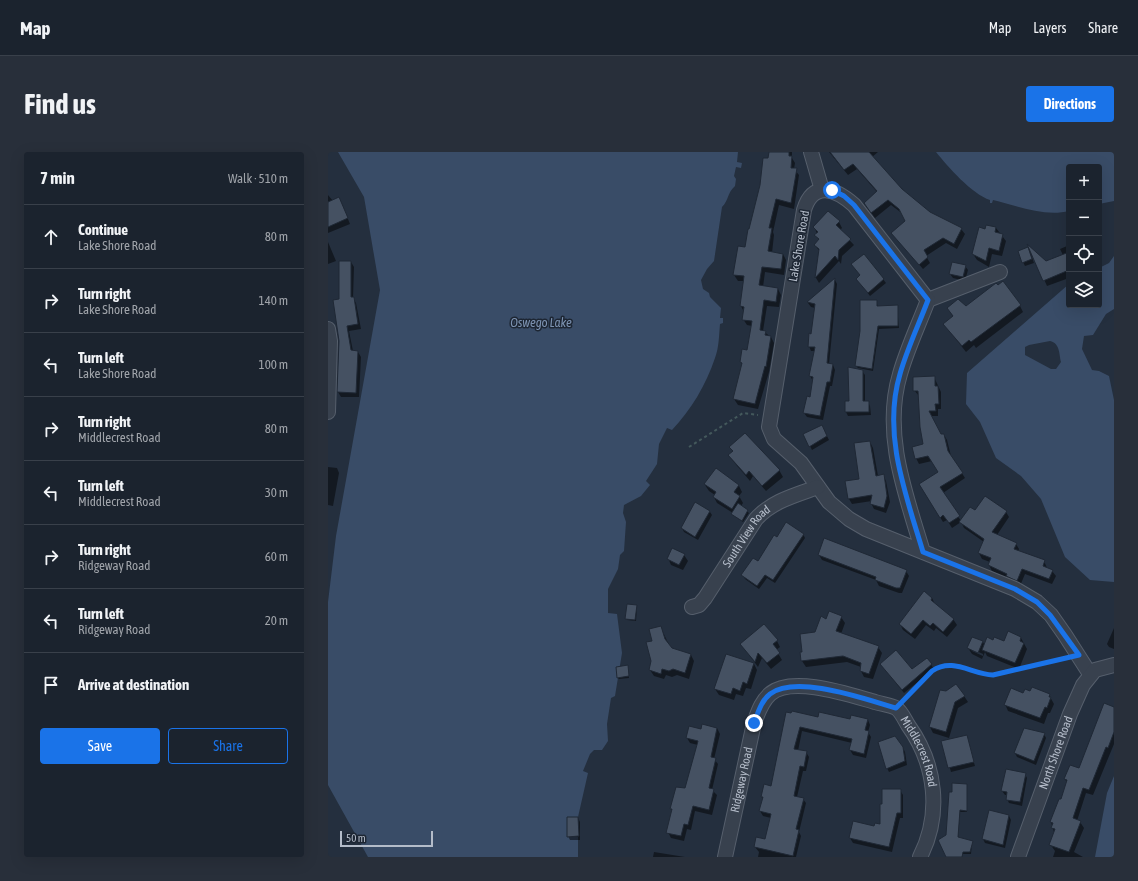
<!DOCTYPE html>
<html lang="en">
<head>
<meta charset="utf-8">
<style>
	:root { --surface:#1b232e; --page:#282f3a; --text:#f1f3f6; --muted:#a0a4aa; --line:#39404a; --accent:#1a73e8 }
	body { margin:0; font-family:"Asap Condensed",sans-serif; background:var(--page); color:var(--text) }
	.controls { position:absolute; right:12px; top:12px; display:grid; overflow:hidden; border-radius:4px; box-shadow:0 4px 16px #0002 }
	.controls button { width:36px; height:36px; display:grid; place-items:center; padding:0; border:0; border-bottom:1px solid var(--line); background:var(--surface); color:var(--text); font:20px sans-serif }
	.scale { position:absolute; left:12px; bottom:10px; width:93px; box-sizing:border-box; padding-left:4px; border:2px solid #b4bcc9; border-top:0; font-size:11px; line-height:14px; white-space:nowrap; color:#b4bcc9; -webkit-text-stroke:3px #1d2633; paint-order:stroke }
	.stop { position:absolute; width:12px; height:12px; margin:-9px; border:3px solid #1a73e8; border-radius:50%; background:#fff }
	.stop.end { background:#1a73e8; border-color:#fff; box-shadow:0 1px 4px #0008 }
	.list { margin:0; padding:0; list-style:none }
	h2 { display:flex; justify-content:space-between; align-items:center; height:52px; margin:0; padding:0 16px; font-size:17px }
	h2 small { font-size:13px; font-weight:400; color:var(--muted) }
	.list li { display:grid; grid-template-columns:26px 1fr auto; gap:12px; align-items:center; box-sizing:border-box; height:64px; padding:0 16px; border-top:1px solid var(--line) }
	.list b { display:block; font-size:15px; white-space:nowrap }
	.list p { margin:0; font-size:13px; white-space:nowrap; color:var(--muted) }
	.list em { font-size:13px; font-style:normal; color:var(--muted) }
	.actions { display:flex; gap:8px; padding:12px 16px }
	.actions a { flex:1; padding:9px 0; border:1px solid var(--accent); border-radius:4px; text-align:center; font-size:14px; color:var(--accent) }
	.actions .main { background:var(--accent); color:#fff }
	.icon { flex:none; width:22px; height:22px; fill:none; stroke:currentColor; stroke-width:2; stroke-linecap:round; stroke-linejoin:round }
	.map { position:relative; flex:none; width:786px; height:705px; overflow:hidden; border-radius:4px }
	header { display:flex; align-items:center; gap:24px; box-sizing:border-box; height:56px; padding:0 20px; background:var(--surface); border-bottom:1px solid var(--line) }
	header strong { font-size:19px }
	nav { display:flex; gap:22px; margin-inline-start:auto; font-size:14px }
	.intro { display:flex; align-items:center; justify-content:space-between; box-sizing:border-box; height:96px; padding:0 24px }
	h1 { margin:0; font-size:28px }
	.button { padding:10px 18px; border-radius:4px; background:var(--accent); color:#fff; font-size:14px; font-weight:700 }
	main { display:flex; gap:24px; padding:0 24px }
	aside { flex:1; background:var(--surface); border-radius:4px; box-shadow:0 4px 16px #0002 }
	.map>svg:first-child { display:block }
	.water { fill:#394c67; fill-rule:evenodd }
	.shadow { fill:#0007; fill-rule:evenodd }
	.building { fill:#455162; stroke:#1f2835 }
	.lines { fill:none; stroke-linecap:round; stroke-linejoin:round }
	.minor-casing { stroke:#565f6c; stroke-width:16 }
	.path { stroke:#44595c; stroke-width:2; stroke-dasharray:3 3; stroke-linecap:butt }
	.minor { stroke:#38414e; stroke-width:14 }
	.route { stroke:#1a73e8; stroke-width:5 }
	.labels { text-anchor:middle; stroke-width:3; stroke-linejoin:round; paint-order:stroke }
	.street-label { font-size:12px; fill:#b4bcc9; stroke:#1d2633 }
	.water-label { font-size:13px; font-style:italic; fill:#7c92b1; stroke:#1d2633 }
</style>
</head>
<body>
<header>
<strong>Map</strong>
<nav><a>Map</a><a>Layers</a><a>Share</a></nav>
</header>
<div class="intro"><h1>Find us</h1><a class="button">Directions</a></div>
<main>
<aside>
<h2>7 min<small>Walk · 510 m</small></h2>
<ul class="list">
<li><svg class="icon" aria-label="ahead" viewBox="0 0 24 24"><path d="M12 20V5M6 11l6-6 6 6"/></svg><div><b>Continue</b><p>Lake Shore Road</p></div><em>80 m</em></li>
<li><svg class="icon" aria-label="right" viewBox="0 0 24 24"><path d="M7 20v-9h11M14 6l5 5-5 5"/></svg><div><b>Turn right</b><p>Lake Shore Road</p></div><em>140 m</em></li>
<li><svg class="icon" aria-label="left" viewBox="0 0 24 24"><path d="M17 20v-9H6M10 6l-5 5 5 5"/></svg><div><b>Turn left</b><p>Lake Shore Road</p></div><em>100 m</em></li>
<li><svg class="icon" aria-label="right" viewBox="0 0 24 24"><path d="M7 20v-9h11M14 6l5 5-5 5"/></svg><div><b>Turn right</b><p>Middlecrest Road</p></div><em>80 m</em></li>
<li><svg class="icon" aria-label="left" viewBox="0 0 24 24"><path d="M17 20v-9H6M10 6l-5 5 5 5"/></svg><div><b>Turn left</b><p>Middlecrest Road</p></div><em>30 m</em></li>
<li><svg class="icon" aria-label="right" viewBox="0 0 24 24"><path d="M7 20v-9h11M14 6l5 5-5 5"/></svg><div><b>Turn right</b><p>Ridgeway Road</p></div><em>60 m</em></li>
<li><svg class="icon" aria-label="left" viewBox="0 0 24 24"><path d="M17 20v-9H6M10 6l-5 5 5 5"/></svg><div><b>Turn left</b><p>Ridgeway Road</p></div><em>20 m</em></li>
<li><svg class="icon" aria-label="arrive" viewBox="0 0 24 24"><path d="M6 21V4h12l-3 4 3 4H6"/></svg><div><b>Arrive at destination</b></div></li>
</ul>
<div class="actions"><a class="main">Save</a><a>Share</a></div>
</aside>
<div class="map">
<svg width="786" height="705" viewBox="0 0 786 705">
	<rect width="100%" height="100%" fill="#242f3e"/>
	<path class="water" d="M10,0H410L409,10L414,11L413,16L408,15L406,24L408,27L407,34C399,41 401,48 394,55L386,109L379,117L373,128L375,137L381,141L382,145L393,156L392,166H395V171L392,172C391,183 391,196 387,206C378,233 363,258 344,278L339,276L331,292L329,312L318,329L322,333L313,344L296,353L295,361L298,370L296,399L292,403L290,417L280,437V461L289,462L294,501L287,544L283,546L279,572L280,589L274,598H266L262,602L255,619L260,621L250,665H239V684L250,685V705H40L0,633V450L8,384L52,138L36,45Z
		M608,0H786V49L771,52V15H741V59C717,65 689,54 665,48L664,51H662V48C644,42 620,15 608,0Z
		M786,104V157L778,162L765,183L756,184L754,197L764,218L771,219L781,224L786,248V430L762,428L737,405L713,347L693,324L668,306L652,270L638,252L639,221L741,132V153H771V116L781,111ZM722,189C732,191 731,202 733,210L728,217H723L697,203V195L701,193Z
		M786,624V705H767L779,641Z"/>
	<path class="shadow" d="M442,0H464V6L467,11L466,17L471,23L466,57L451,53L445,80L446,83L444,101L455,102L458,108L456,123L437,120L435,135L450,137L453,143L451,155L439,154L435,179L443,185L446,191L441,220L430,257L410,253L406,247L414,213L413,210L420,199L424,174L419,173L415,167L416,160L413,154L416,129H410L406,123L418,96Z
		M501,0H550L544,5L573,38L601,61L633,77L637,82L629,97L618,91L598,104L602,111L595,117L564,81L579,69L575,62L563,53L547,66L540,56L549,40L529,17L520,23Z
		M0,43L5,49L14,52L22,72L0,81Z
		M511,70L514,76L512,78L526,93L514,104L513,112L511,109L491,131L488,126L492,100L487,93L491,89L487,76Z
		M668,76L678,89L674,104L664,102L661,115L649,108L645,102L658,78Z
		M0,90L8,109L0,112Z
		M739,94L741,97V126L719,134L702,96L718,110L735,103L732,97Z
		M771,94L774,102L771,104Z
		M702,100L706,111L697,114L695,110Z
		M23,110L26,115L25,146L28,151L33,177L21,179L25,199L30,200L33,205L31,245H13L10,240L12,148Z
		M637,114L640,118L637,129L625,126L622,122Z
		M533,124L555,127L558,131L542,144L529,127Z
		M507,128L509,132L501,212L505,213L507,218L504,234H502L495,268L479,265L476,261L482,246L485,229L482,224L487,199H483L481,194L484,183L487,156L483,155L480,151Z
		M548,149L550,155L569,154L571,176L551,177L545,219L530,216L528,214Z
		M692,154L695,160L648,196L646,193L638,200L616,172L625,165L620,156Z
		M534,219L537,223V250H540L542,254L543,263L520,264L518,260Z
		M606,225L613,240V257H610V264H603L613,283H616L619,288L623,304L637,326L615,341L633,369L647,359L678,360L681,365L669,383L688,392L691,397L690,400L716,409L719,416L724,419L728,424L724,432L697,422L692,434L664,419L661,413L662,410L654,407L651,401L656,390L636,376L633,370L624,376L619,368L615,370L592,333L611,320L604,309L591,312L588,306L597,293L591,244L586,238Z
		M496,278L501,288L484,298L482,294Z
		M542,290L545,296L550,324L555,323L558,329L562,350L558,361L546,357L543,351L544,349L524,352L521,347L518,330L533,327Z
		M403,295L451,318L455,325L438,339L425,324L422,329L405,309L401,303L405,300Z
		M0,315L9,316L11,321L5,354L0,353Z
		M377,333L411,334L414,340L411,344L415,351L413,354L421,361L415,370L405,363V361L389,351L386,345L387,343L381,339Z
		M367,351L382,360L384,363L370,388L356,380L354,376Z
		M475,382L477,386L447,431L439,426L431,437L417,427L415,423L430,410L449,386Z
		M344,397L356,403L360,409L355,418L343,413L340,406Z
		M491,403L578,419L581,424L574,441H571L551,434L548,428L494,408Z
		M604,446L607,452L625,467L629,473L619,485L608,476L606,479L598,473L587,487L575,478L572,472Z
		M309,454L308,469L299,468L298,466Z
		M513,465L517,471L513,482L550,495L554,501L545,527L536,525L533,519V515L519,510L478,515L474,509L473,501H475L487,481L498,468Z
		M333,476L343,497L363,503L366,509L361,527L349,523L344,525L338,523L336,527L326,524L322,518Z
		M786,476V497L781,495L779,492Z
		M644,486L655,490L657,494L693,486L699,497L691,517L659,504L657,500L654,507L644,502L640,496ZM644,497L655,502V504L644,499Z
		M449,489L452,495L448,498L454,508L443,517L434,506L430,515L413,492Z
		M599,507L606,517L576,541L556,516L584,519Z
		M426,512L429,518L423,537L418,536L415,544L408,542L406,548L391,543L387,537Z
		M300,516L301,526L291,527L290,526Z
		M613,539L636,544L640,550L630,556L621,586L605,581L602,575Z
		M695,542L721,543L726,552L722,561H720L716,572L680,559L677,552Z
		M786,556V592L765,643L758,641L749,669L752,670L756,676L746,700L755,705H725L727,699L722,692L726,680L723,670L734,649L739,631L737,627L752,618Z
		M459,561L491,567L540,568L542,573L540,580L543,585L538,606L525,603L522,598L524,591L474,579L470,599L478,600L481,605L478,619H475L469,645L475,647L478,651L471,680L473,684L468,705H430L431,700L427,695L438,688L443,666L435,664L432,659L435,647L434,644L443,635Z
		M389,576L392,582L386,607L390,612L384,638L389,643L384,663L367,659L363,678L359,677L356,689L343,686L340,680L345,659L343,657L357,638L370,593L362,591L359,586L374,578Z
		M716,582L718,586L708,613L689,605L687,601Z
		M638,584L647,614L623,620L615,590Z
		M575,596L577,600L579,613L561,620L559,616Z
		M697,622L699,626L694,654L681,651L679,647L680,643H677L674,639Z
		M639,633V660H632L630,687L644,690L643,702H635L634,705H619V684Z
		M572,638L575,643V666H572L564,700L525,691L522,686L553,673L555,653Z
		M681,664L683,668L677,696L657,691L655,687Z
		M250,666L252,670V688H242L240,684Z
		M326,700L357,705H325Z"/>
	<path class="building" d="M441,0H461V4H464L463,16H469L463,51L448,47L441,76H444L440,99L455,102L453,117L434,115L431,133L450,136L448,150L436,148L432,178L438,179L437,183L443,184L438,215L437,214L427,252L405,247L414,211L412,210L414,197L419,198L424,169L414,168L416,155L412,154L416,124L405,123L410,94L417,95L420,77H421L432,33L435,6H440Z
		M502,0H541L574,37L602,60L634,76L626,92L615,86L596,98L600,105L591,113L563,81L577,69L571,57L560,48L543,61L536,51L549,39L525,12L516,18Z
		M11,45L20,66L0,75V50Z
		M500,59L512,69L508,73L523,87L511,98L510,108L507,104L487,126L491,97L486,93L491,87L486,83L490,80L485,75Z
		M658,73L668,75L667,80L675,82L671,99L661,96L658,109L644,102L651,75L657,77Z
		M699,92L718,109L741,100V118L715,129Z
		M700,95L704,107L694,111L690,99Z
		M536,102L556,127L540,141L528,127L532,123L523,112Z
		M11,109H23V145H26L30,172L19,174L23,198L30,199L28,241L9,240L11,189L5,148L11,147Z
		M624,110L638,113L635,125L621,122Z
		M507,126L499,211L505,212L502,230H499L492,264L475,261L479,244L482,245L485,225L481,224L487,195H480L481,181L483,182L487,152L479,150Z
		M675,129L693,153L643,190L641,188L634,194L615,172L625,164L619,156L630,147L638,154L668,131L670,133Z
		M532,148H549V154L570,153V174H550L544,217L527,214L532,179Z
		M520,215L535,218V249H541V260H517V249H521Z
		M607,224V234H610L611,252H607L608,259H601L613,282H616L620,299L635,321L612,335L632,364L621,371L615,363L612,366L591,332L610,320L600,304L587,307L584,295L595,292L592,275L590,239H585V225Z
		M494,273L499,284L481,295L475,282Z
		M417,281L452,318L434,334L421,319L418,323L400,303L405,299L401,295Z
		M542,289L548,324L556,322L559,344L556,356L542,352L544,343L520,347L517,329L531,327L526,291Z
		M388,316L411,333L406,340L412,344L404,357L385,345L388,340L376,332Z
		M657,344L679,359L664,380L689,391L686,397L717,408L715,414L725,418L721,427L694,417L689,429L678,424L679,422L660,413L663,406L650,401L656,387L631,370L642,355L647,358Z
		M367,350L382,359L367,385L353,376Z
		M410,351L420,358L414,369L403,362Z
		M458,370L476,382L445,428L437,423L429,434L413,423L425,406L430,409L446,383L449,385Z
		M496,386L579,418L572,436H568L547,428L548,425L490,403Z
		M344,396L357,402L351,413L339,407Z
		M596,439L604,446L603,448L626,467L615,480L605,471L602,474L595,468L583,482L571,472Z
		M299,452L309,453L307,468L297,467Z
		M501,459L514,464L508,479L551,494L541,522L532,519L533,511L515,504L473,509L472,500H474L472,482L487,480L493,464L498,467Z
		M436,472L450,488L445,492L452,501L439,511L430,501L427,510L412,492Z
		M333,474L337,487L344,496L363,502L357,521L345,517L341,519L334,517L333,522L321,518L323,509L318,490L324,489L321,477Z
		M680,479L693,485L692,489L696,491L687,511L654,498L659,485L665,488L666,485L676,489Z
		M644,485L655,489L650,501L639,496Z
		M568,498L584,517L599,506L604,512L574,538L552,512Z
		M398,502L426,511L419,532L415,530L412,539L405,536L403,542L386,537Z
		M300,513L301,524L289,526L288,515Z
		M628,532L637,544L627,550L618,580L601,575L612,538L618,539Z
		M704,535L722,542L721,545H723L719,556L717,555L712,566L676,553L683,536L695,541L697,537L702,539Z
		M776,551L786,555V580L780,596L778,595L761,638L755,636L745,666L753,669L741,700L721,693L727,677L723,676L725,671L722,670L731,647H733L739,628L736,627L742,613L751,616Z
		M464,559L490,565L491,560L522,567L523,563L540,567L537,578L541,579L536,602L521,598L524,587L472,575L466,597L479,599L476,615L472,614L466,644L476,646L468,677L471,678L465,704L426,695L428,685L437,687L443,662L431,659L435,645H433L436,632L443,634L458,560L463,561Z
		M374,572L389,576L383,605L388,606L381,636L386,637L381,658L365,654L360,673L356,672L353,684L338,681L344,657H342L348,635L357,636L370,589L358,586L361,574L373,577Z
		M696,576L717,581L706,609L686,601Z
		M639,583L646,610L620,616L613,589Z
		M567,584L575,595L577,609L558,617L550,590Z
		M678,617L698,621L692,650L678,648L679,640L673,639Z
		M624,631L639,632V659L632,658L630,685L645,689L642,700H635L634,705H618L610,688L618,683L621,640H624Z
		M554,637H573V661H569L561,695L521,686L525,669L546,674L547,671L552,672V652H554Z
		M661,658L681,663L675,693L654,687Z
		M239,665H250L251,684L239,685Z"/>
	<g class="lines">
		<g class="minor-casing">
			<g id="minor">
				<path d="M483,0L494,38"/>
				<path d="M600,148L672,120"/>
				<path d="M0,177L2,189L0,260"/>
				<path d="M595,400C578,343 554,282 572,222C579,197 591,172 600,148L526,53C508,37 485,28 476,58L441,275L446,287L473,311L501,350L521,367L538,377L687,437L709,450L723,463L737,483L762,522"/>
				<path id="s1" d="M364,455L371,453L377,446L428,367C444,349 468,343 490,335"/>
				<path id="s2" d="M397,705L426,571C430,561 433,550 442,542C464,523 522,543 547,550C553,552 563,553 568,556C573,559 577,568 580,573C608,612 614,662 592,705"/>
				<path id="s3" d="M690,705L742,562L755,533L767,518L786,513"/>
			</g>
		</g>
		<path class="path" d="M361,295L415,261L430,263
			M578,547C592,533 605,508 629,513C642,516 651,522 665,523L738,506"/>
		<use href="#minor" class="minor"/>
	</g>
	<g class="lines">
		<path class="route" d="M426,571C430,561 433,549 442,542C469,522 539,548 568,556L604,519C625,505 643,522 665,523L751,503L722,463L709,450L687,437L595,400C578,343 554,282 572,222C579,197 591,172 600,148L526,53L516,44L504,38"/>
	</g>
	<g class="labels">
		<g class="street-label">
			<text transform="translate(471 94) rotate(-80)" y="4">Lake Shore Road</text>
			<text dy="4" stroke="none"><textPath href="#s1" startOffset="91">South View Road</textPath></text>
			<text dy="4" stroke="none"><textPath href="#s3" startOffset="111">North Shore Road</textPath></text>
			<text dy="4" stroke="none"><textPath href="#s2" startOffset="351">Middlecrest Road</textPath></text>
			<text dy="4" stroke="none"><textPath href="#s2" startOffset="79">Ridgeway Road</textPath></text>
		</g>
		<g class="water-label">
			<text x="213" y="175">Oswego Lake</text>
		</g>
	</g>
</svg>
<div class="controls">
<button>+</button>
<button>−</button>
<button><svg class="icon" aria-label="locate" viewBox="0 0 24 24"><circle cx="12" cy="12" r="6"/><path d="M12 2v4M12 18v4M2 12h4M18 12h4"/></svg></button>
<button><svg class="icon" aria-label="layers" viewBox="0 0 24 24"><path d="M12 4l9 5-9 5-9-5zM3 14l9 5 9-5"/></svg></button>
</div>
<div class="scale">50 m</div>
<div class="stop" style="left:504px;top:38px"></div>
<div class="stop end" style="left:426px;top:571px"></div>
</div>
</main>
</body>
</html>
